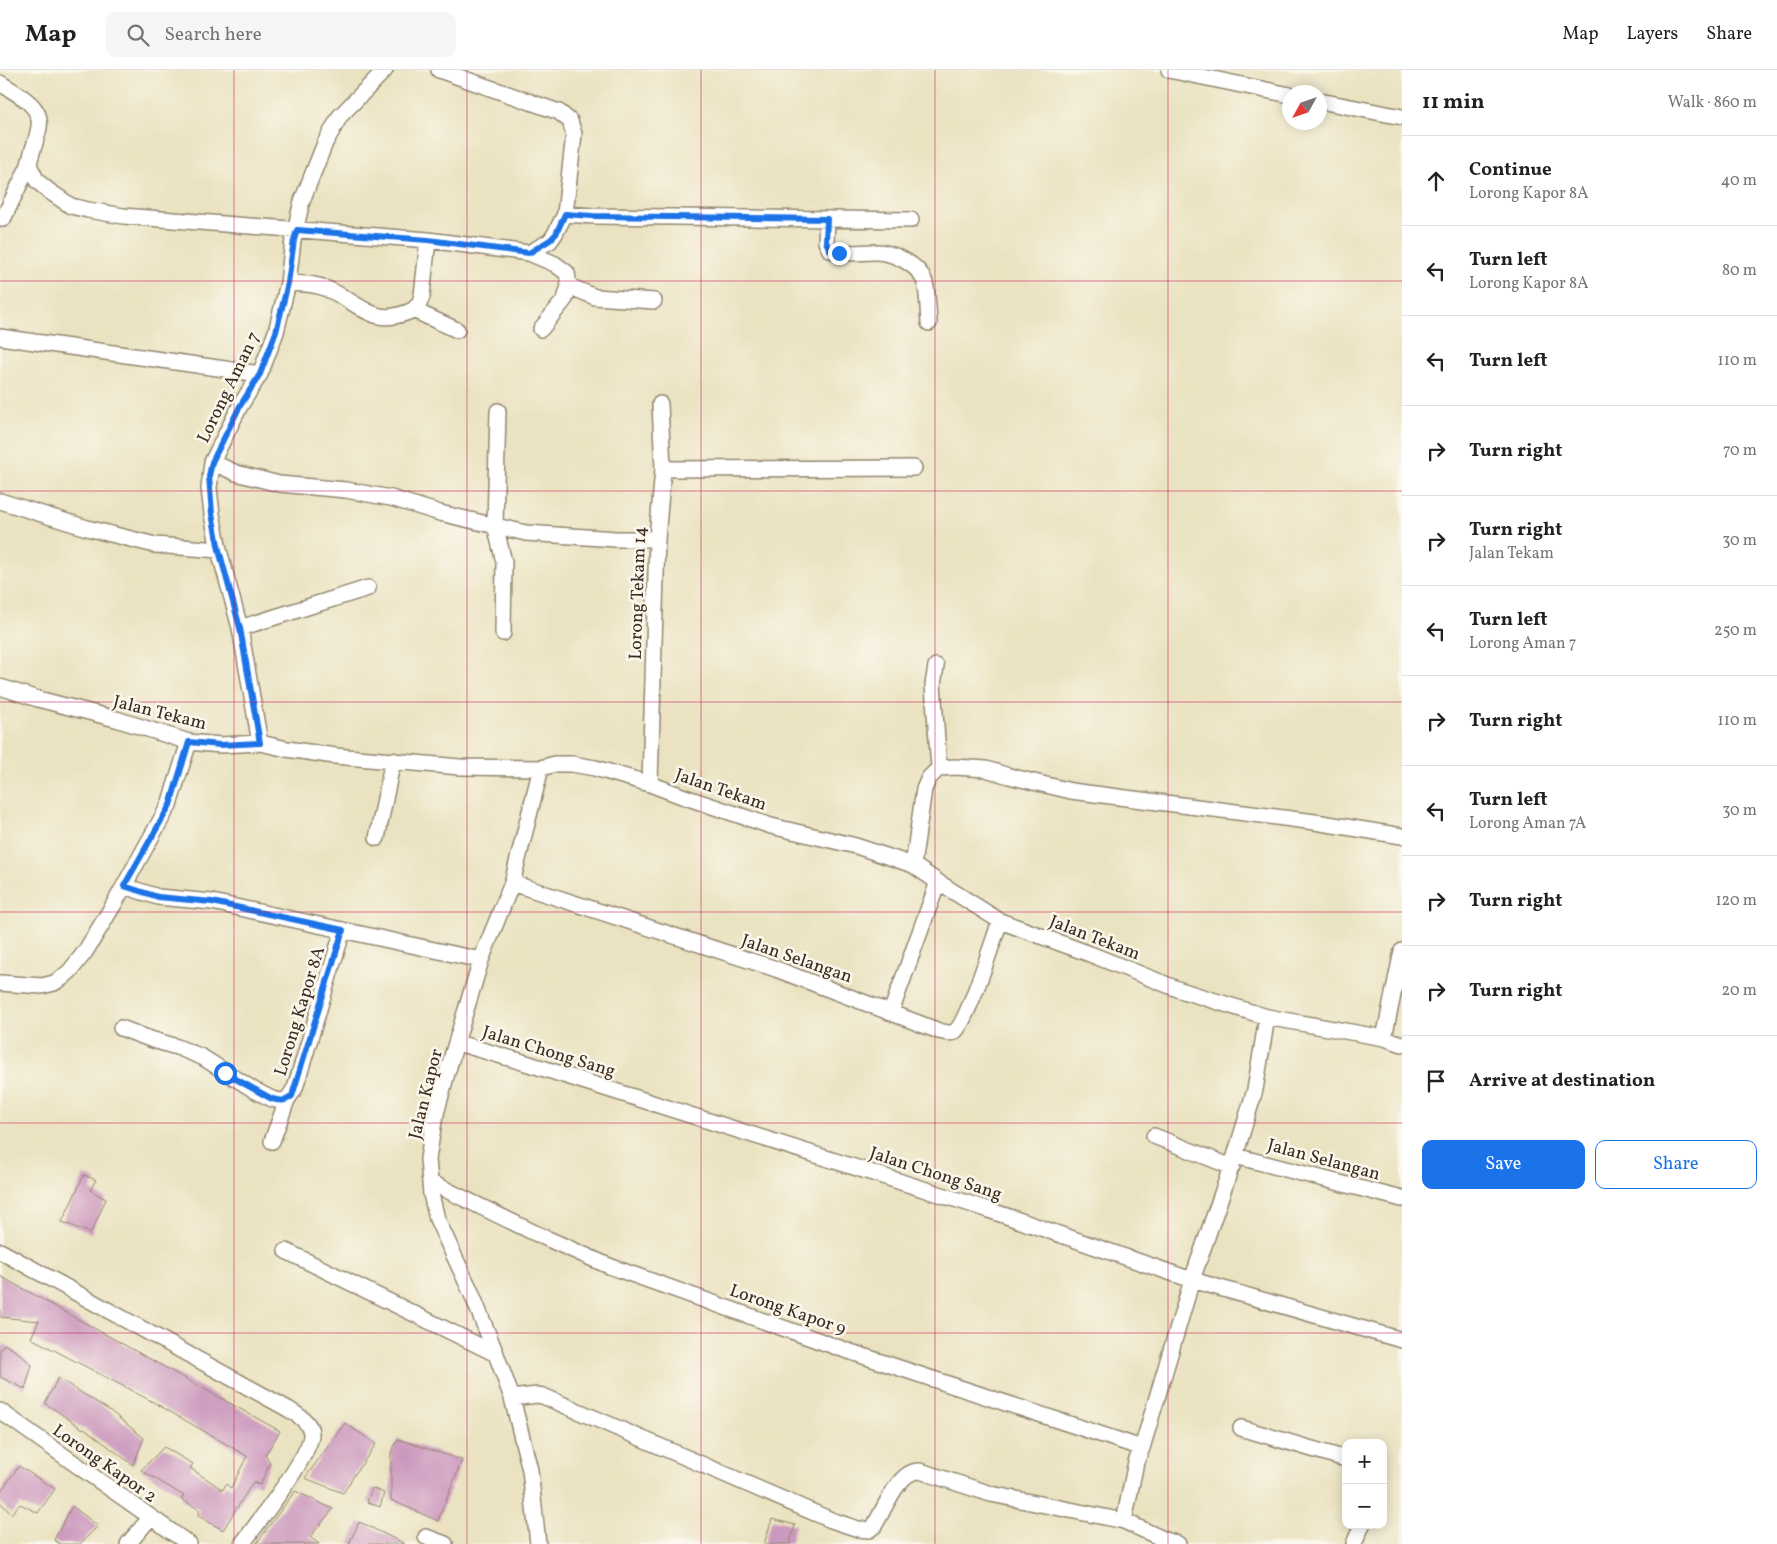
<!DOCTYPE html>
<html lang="en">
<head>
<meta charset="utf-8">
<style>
	:root { --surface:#fff; --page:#f6f6f6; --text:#202124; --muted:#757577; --line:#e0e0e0; --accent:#1a73e8 }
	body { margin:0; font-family:Vollkorn,serif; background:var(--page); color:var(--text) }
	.controls { position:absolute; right:15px; bottom:15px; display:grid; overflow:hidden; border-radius:10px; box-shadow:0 2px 12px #0003 }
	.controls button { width:45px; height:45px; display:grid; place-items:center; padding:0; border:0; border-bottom:1px solid var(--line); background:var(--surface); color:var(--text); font:25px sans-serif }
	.compass { position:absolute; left:1282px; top:15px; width:45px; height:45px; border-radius:50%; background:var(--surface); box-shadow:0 2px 12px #0003; rotate:230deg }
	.stop { position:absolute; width:15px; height:15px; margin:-11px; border:4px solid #1a73e8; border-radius:50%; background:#fff }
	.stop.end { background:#1a73e8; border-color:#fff; box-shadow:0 1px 5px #0008 }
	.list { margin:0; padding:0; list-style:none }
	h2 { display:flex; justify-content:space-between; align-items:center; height:65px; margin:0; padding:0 20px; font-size:21px }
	h2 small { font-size:16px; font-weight:400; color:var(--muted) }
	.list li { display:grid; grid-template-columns:32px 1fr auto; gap:15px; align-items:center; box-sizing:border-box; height:90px; padding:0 20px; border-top:1px solid var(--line) }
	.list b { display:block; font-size:19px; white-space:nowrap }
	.list p { margin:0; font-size:16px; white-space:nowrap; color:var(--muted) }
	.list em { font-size:16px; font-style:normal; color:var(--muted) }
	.actions { display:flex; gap:10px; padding:15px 20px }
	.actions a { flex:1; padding:11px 0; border:1px solid var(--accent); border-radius:10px; text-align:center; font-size:18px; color:var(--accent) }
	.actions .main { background:var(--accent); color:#fff }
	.icon { flex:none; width:28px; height:28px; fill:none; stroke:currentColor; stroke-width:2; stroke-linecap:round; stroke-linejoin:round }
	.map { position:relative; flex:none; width:1402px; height:1474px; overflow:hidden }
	header { display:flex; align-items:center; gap:30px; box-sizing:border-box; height:70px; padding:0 25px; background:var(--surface); border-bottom:1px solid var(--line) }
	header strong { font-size:24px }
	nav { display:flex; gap:28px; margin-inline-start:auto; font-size:18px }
	.search { width:350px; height:45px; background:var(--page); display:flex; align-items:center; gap:12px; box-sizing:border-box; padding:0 18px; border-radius:10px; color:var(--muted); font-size:19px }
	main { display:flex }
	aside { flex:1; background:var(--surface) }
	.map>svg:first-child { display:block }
	.building { fill:#cc99be }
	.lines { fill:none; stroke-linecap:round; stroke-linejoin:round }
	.minor-casing { stroke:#92866f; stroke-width:18 }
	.minor { stroke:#fff; stroke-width:15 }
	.route { stroke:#1a73e8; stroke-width:6 }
	.grid { fill:none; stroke:#c2185b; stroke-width:1; stroke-opacity:0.55 }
	.labels { text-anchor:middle; stroke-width:5; stroke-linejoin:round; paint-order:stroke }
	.street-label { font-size:18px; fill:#3b2a1e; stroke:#fbf7ec }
</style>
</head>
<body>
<header>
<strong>Map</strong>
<div class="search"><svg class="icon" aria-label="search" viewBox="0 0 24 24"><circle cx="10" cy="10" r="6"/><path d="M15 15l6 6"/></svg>Search here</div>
<nav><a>Map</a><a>Layers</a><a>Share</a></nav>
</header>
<main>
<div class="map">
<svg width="1402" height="1474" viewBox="0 0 1402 1474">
	<rect width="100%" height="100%" fill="#fbf7ec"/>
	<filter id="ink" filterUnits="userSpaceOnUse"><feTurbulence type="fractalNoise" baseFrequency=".02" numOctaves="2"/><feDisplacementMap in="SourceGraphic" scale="10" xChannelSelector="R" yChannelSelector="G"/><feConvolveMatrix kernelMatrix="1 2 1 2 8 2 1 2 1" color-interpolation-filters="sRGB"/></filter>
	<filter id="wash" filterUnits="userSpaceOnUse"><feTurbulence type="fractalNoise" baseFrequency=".0096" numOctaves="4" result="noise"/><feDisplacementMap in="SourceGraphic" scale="20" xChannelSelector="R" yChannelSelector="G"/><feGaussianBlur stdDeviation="1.12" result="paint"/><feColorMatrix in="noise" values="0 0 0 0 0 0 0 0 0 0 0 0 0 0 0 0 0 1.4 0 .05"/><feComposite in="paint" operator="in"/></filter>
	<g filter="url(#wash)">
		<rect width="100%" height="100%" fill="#eae2c0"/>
		<g id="blocks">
			<path class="building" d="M84,1105L96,1110L90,1120L106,1129L91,1163L62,1152Z
				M0,1206L280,1361L265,1385L270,1393L260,1415L253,1412L223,1460L198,1446L200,1440L181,1429L184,1426L141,1400L164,1377L193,1394L190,1398L223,1420L226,1414L231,1418L247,1386L155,1333L31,1268L39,1251L0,1247Z
				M4,1274L20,1284L32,1295L25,1319L0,1307V1280Z
				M58,1308L109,1340L144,1368L133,1395L84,1358L83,1359L45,1333Z
				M345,1353L376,1374L350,1411H351L343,1423L305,1408Z
				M398,1369L462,1390L438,1451L391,1430V1383Z
				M19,1396L55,1419L38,1443L20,1434L11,1444L0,1432V1422Z
				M372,1418L384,1423L380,1437L367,1432Z
				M295,1421L333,1439L310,1467L319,1474H256Z
				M72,1436L98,1456L80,1474H60L54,1470Z
				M772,1449L795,1455L790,1474H764Z
				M359,1452L366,1455L405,1474H349Z"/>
		</g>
	</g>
	<g filter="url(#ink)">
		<use href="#blocks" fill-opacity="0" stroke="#92866f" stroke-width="1"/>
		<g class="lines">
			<g class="minor-casing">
				<path id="minor" d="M439,0L559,42L570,51L574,64L565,144L555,164L550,171L529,183
					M1169,0L1290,25
					M0,13C15,23 43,35 39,57C37,70 31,82 29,95L37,111L49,121L71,136L88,140L123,146L428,170L529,183L555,194L567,203L569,216L595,227L654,231
					M1320,31L1402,47
					M565,144L593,146L911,150
					M3,149L29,95
					M827,149L826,172L830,180C845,185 860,182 876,182C892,182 918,194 924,210C928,219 928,242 929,253
					M288,213C302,214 315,213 327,219C362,233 372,259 413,240L457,260
					M413,240L419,234L422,226L428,170
					M541,259L565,229L569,216
					M0,267L260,304
					M498,341L495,455L504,492L503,563
					M212,392L236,403L279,414L346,420L391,428L440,443L526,463L616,469H657
					M663,399L914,398
					M0,431L87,458L155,475L219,480
					M240,558L368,518
					M0,617L38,629L116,649L189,672L220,675L260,673L287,679L335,686L460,697L541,698L555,694H572L595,698L650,714L682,726L771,756L856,776L913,795L938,812L1000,851L1090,884L1180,920L1267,947L1384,968L1402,974
					M260,673L240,558L219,480L212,444L209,418L212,392L240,336L260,304L276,262L288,213L293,170L302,131L325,73L340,46L385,0
					M939,698L956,697L986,699L1009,706L1071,721L1315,752L1402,766
					M650,714L657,469L663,399L660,334
					M377,768L393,690
					M913,795L924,719L929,708L939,698L933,615L936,596
					M512,813L776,899L939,961C943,962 950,964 954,962C966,956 994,868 1000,851
					M124,816L158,827L212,832L481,890
					M0,913L42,916L54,913L62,908L70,901L85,882L114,834L169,735L189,672
					M891,942L938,812
					M121,958L150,969L177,977L202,987L254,1020L272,1029L280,1031L287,1030L295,1018L343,860
					M1384,968L1402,881
					M458,973L526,993L983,1138L1192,1210L1402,1270
					M1154,1066L1232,1097
					M272,1071L287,1030
					M1235,1086L1402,1129
					M430,1112L539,1165L609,1196L845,1280L1142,1378
					M0,1181L288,1339C297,1345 310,1351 311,1363C313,1383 256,1455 242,1474
					M286,1181L496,1284
					M512,1328L537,1325L543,1326L831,1450L858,1459L869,1460L874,1456C885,1439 898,1400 920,1401L991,1424L1124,1451L1163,1469L1178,1474
					M0,1341L189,1474
					M1241,1358L1346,1389
					M1124,1451L1136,1392L1142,1378L1192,1210L1235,1086L1255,1020L1267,947
					M426,1467L445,1474
					M128,1474L150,1448
					M538,1474L530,1400L512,1328L496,1284L471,1222L437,1149L431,1124L428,1089L434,1051L447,1003L481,890L512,813L541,698
					M1354,1474L1362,1455"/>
			</g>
			<use href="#minor" class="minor"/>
		</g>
	</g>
	<g class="lines" filter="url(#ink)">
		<path class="route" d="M225,1003L272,1029C280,1031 286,1032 292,1026L343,860L212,832L158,827L124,816L170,735L189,672L220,675L260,673L240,558L219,480L212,444L209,406L212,392L240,336L260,304L276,262L288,213L294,170L297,160L428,170L529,183L550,170L556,164L565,144L592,146L827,149L826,172L830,180L839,183"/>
	</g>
	<path class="grid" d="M234,0V1474M467,0V1474M701,0V1474M935,0V1474M1168,0V1474M0,211H1402M0,421H1402M0,632H1402M0,842H1402M0,1053H1402M0,1263H1402"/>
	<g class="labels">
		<g class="street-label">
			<text transform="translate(228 317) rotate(-64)" y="6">Lorong Aman 7</text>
			<text transform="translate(637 523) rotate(-88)" y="6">Lorong Tekam 14</text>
			<text transform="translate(160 642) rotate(14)" y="6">Jalan Tekam</text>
			<text transform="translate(721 719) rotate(19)" y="6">Jalan Tekam</text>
			<text transform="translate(1095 867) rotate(21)" y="6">Jalan Tekam</text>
			<text transform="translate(797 888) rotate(19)" y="6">Jalan Selangan</text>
			<text transform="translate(299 941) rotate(-73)" y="6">Lorong Kapor 8A</text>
			<text transform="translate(549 981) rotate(17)" y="6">Jalan Chong Sang</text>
			<text transform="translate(425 1024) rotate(-76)" y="6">Jalan Kapor</text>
			<text transform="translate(1324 1089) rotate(15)" y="6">Jalan Selangan</text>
			<text transform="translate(936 1103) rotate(18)" y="6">Jalan Chong Sang</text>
			<text transform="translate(788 1239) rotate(19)" y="6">Lorong Kapor 9</text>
			<text transform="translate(105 1393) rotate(35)" y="6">Lorong Kapor 2</text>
		</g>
	</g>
</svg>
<div class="controls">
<button>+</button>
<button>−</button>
</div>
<svg class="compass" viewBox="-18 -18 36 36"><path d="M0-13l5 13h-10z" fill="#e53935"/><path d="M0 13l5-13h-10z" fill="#757577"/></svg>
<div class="stop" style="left:225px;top:1003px"></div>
<div class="stop end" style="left:839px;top:183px"></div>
</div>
<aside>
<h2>11 min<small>Walk · 860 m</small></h2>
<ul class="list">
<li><svg class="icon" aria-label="ahead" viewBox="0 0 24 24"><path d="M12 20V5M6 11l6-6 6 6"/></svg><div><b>Continue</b><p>Lorong Kapor 8A</p></div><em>40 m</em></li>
<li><svg class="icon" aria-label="left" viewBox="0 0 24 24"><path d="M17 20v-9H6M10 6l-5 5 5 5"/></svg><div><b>Turn left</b><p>Lorong Kapor 8A</p></div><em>80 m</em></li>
<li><svg class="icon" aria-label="left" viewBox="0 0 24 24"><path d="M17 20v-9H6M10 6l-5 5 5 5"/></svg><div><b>Turn left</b></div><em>110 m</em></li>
<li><svg class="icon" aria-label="right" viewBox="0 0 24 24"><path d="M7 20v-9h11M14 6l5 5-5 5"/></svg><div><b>Turn right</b></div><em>70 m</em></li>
<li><svg class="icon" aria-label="right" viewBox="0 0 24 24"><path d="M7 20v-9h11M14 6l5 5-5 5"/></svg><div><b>Turn right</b><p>Jalan Tekam</p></div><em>30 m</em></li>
<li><svg class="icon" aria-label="left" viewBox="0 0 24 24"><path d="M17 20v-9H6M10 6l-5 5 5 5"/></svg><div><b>Turn left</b><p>Lorong Aman 7</p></div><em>250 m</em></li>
<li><svg class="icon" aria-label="right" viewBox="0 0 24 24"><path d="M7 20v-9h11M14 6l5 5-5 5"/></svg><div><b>Turn right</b></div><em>110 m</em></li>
<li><svg class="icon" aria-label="left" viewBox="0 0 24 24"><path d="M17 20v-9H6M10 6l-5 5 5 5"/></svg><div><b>Turn left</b><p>Lorong Aman 7A</p></div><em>30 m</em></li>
<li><svg class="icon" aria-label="right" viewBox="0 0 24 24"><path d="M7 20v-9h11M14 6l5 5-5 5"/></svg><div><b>Turn right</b></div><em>120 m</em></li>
<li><svg class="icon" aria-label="right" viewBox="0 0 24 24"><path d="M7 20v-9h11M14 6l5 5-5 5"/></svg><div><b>Turn right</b></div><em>20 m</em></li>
<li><svg class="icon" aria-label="arrive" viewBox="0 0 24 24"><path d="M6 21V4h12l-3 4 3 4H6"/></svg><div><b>Arrive at destination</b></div></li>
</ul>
<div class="actions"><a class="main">Save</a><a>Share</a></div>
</aside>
</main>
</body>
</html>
